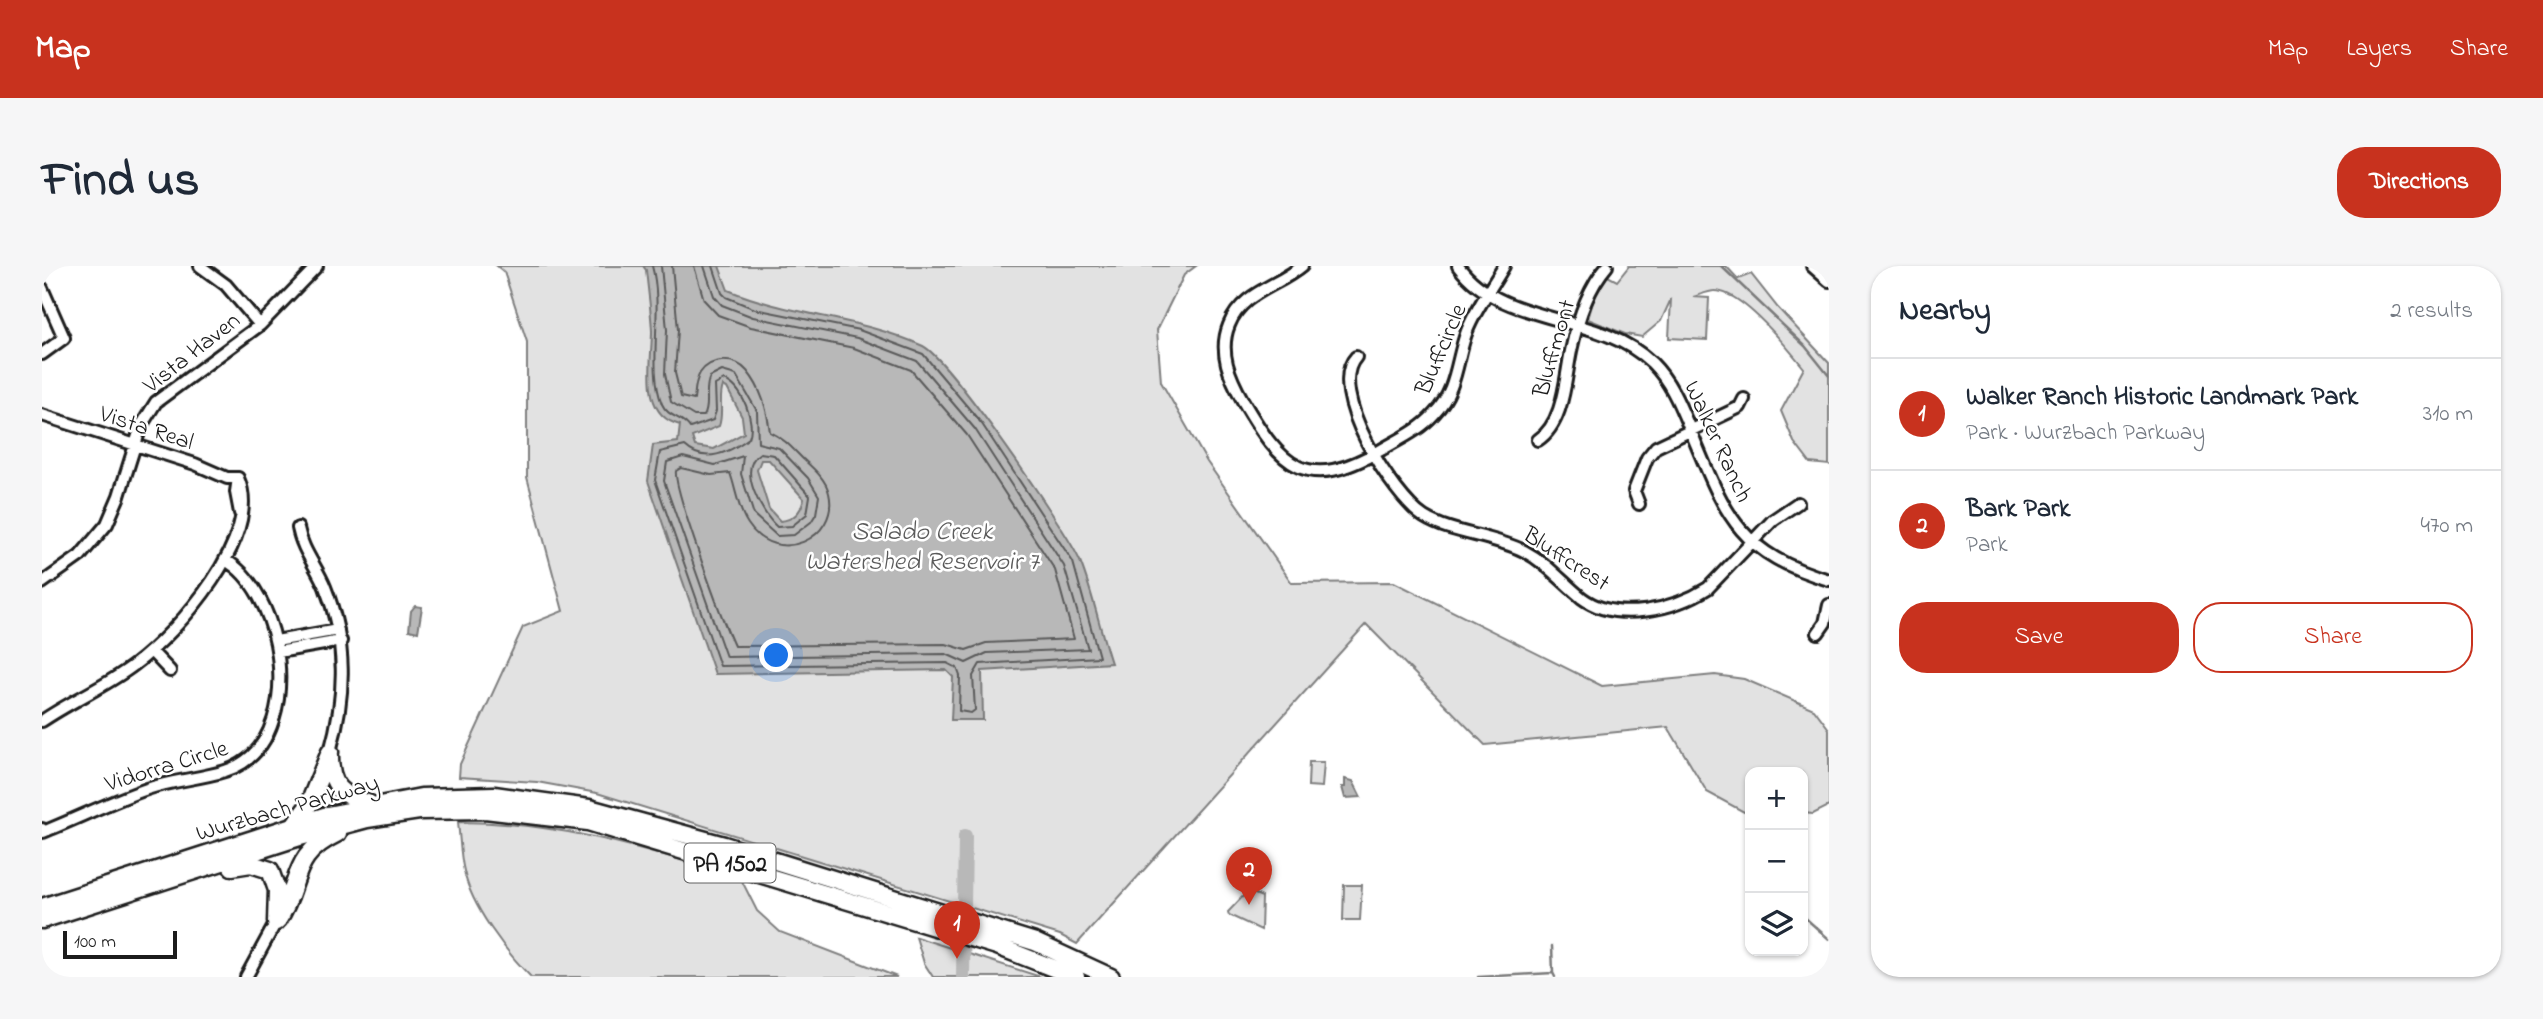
<!DOCTYPE html>
<html lang="en">
<head>
<meta charset="utf-8">
<style>
	:root { --surface:#fff; --page:#f6f6f7; --text:#1f2937; --muted:#747a83; --line:#e0e1e3; --accent:#c8321e }
	body { margin:0; font-family:"Indie Flower",sans-serif; background:var(--page); color:var(--text) }
	.controls { position:absolute; right:21px; bottom:21px; display:grid; overflow:hidden; border-radius:14px; box-shadow:0 2px 5px #0004 }
	.controls button { width:63px; height:63px; display:grid; place-items:center; padding:0; border:0; border-bottom:2px solid var(--line); background:var(--surface); color:var(--text); font:35px sans-serif }
	.scale { position:absolute; left:21px; bottom:18px; width:114px; box-sizing:border-box; padding-left:7px; border:4px solid #1c1c1c; border-top:0; font-size:19px; line-height:24px; white-space:nowrap; color:#1c1c1c; -webkit-text-stroke:5px #fff; paint-order:stroke }
	.you { position:absolute; left:735px; top:390px; width:24px; height:24px; margin:-18px; border:5px solid #fff; border-radius:50%; background:#1a73e8; box-shadow:0 0 0 10px #1a73e833 }
	.badge { display:grid; place-items:center; width:46px; height:46px; border-radius:50%; background:var(--accent); color:#fff; font-size:23px; font-weight:700 }
	.pin { position:absolute; translate:-50% -58px; filter:drop-shadow(0 2px 4px #0008) }
	.pin::after { content:''; position:absolute; top:37px; width:24px; height:21px; background:inherit; clip-path:polygon(0 0,100% 0,50% 100%) }
	.list { margin:0; padding:0; list-style:none }
	h2 { display:flex; justify-content:space-between; align-items:center; height:91px; margin:0; padding:0 28px; font-size:30px }
	h2 small { font-size:23px; font-weight:400; color:var(--muted) }
	.list li { display:grid; grid-template-columns:46px 1fr auto; gap:21px; align-items:center; box-sizing:border-box; height:112px; padding:0 28px; border-top:2px solid var(--line) }
	.list b { display:block; font-size:26px; white-space:nowrap }
	.list p { margin:0; font-size:23px; white-space:nowrap; color:var(--muted) }
	.list em { font-size:23px; font-style:normal; color:var(--muted) }
	.actions { display:flex; gap:14px; padding:21px 28px }
	.actions a { flex:1; padding:16px 0; border:2px solid var(--accent); border-radius:28px; text-align:center; font-size:24px; color:var(--accent) }
	.actions .main { background:var(--accent); color:#fff }
	.icon { flex:none; width:38px; height:38px; fill:none; stroke:currentColor; stroke-width:2; stroke-linecap:round; stroke-linejoin:round }
	.map { position:relative; flex:none; width:1787px; height:711px; overflow:hidden; border-radius:28px }
	header { display:flex; align-items:center; gap:42px; box-sizing:border-box; height:98px; padding:0 35px; background:var(--accent); color:#fff }
	header strong { font-size:33px }
	nav { display:flex; gap:38px; margin-inline-start:auto; font-size:24px }
	.intro { display:flex; align-items:center; justify-content:space-between; box-sizing:border-box; height:168px; padding:0 42px }
	h1 { margin:0; font-size:49px }
	.button { padding:18px 32px; border-radius:28px; background:var(--accent); color:#fff; font-size:24px; font-weight:700 }
	main { display:flex; gap:42px; padding:0 42px }
	aside { flex:1; background:var(--surface); border-radius:28px; box-shadow:0 2px 5px #0004 }
	.map>svg:first-child { display:block }
	.green { fill:#e2e2e2; stroke:#7f7f7f; stroke-width:2 }
	.water { fill:#b8b8b8; stroke:#7a7a7a; stroke-width:2; fill-rule:evenodd }
	.lines { fill:none; stroke-linecap:round; stroke-linejoin:round }
	.shore { stroke:#5a5a5a; stroke-width:2 }
	.stream { stroke:#7a7a7a; stroke-width:2.5 }
	.river { stroke:#b8b8b8; stroke-width:14 }
	.minor-casing { stroke:#1c1c1c; stroke-width:16 }
	.highway-casing { stroke:#1c1c1c; stroke-width:21 }
	.minor { stroke:#fff; stroke-width:10 }
	.highway { stroke:#fff; stroke-width:16 }
	.labels { text-anchor:middle; stroke-width:5; stroke-linejoin:round; paint-order:stroke }
	.shield { fill:#fff; stroke:#606060; stroke-width:2 }
	.shield-label { font-size:23px; font-weight:bold; fill:#1c1c1c }
	.street-label { font-size:24px; fill:#1c1c1c; stroke:#fff }
	.water-label { font-size:26px; font-style:italic; fill:#5a5a5a; stroke:#fff }
</style>
</head>
<body>
<header>
<strong>Map</strong>
<nav><a>Map</a><a>Layers</a><a>Share</a></nav>
</header>
<div class="intro"><h1>Find us</h1><a class="button">Directions</a></div>
<main>
<div class="map">
<svg width="1787" height="711" viewBox="0 0 1787 711">
	<rect width="100%" height="100%" fill="#fff"/>
	<filter id="ink" filterUnits="userSpaceOnUse"><feTurbulence type="fractalNoise" baseFrequency=".0143" numOctaves="2"/><feDisplacementMap in="SourceGraphic" scale="14" xChannelSelector="R" yChannelSelector="G"/><feConvolveMatrix kernelMatrix="1 2 1 2 8 2 1 2 1" color-interpolation-filters="sRGB"/></filter>
	<g filter="url(#ink)">
		<path class="green" d="M455,0H1154L1142,9L1115,64L1119,116L1165,196L1250,317L1352,316L1560,420L1673,409L1702,413L1772,443L1787,463V540L1771,548L1761,547V506H1708V546H1702L1665,526L1626,461L1443,479L1324,358L1035,678L1018,669L555,527L495,516L417,511L418,498L481,361L521,345L485,211V76L462,6Z
			M1587,0H1684L1696,13L1709,8L1736,42L1787,97V199L1768,197L1752,176L1739,145L1762,102C1746,82 1700,25 1673,25C1666,25 1658,29 1651,31L1667,32L1665,74L1627,72L1629,33L1619,55L1600,71L1583,68L1546,53L1554,26L1564,9L1575,15Z
			M1267,496H1282L1280,521L1266,520Z
			M416,556C520,556 600,582 698,611L715,645L738,666L855,711H489C464,686 429,640 422,605C418,589 418,572 416,556Z
			M1302,619H1320L1318,654H1301Z
			M1206,625L1220,631L1219,664L1187,649L1186,646Z
			M874,671L999,711H891L882,697Z"/>
		<path class="water" d="M601,0H677L686,24C749,50 818,51 881,80C906,92 1025,264 1038,295C1051,327 1058,364 1069,397L940,405L941,454H909L911,411L904,404L673,408L606,215L611,179L636,176L638,159C597,149 610,97 610,65C609,45 606,24 604,4ZM681,120L685,122L700,151L702,167L672,183L653,180L650,171L677,160C682,146 676,133 681,120ZM719,194H727L762,233C759,246 752,254 738,255L727,243L715,204Z
			M373,340L380,341L376,366L367,364L369,345Z
			M1303,513L1311,515L1319,531L1303,532L1300,521H1303Z"/>
		<g class="lines">
			<path class="shore" d="M610,0C622,42 605,102 620,138C626,152 641,150 648,162L671,154L674,145L673,119L682,114C700,120 714,156 707,172C687,187 662,198 643,180L618,186L613,214L678,400L905,397L915,402L918,410L917,445L929,447L933,444L931,410L938,398L1057,391L1031,296L940,158L881,88L817,64L713,43L684,31L680,27L671,0
				M619,0L625,64L623,108L629,136L652,150H662C669,139 661,124 668,111L680,105L694,109L715,145L716,177L737,182L766,212L777,230L774,248L769,256L752,269L735,270L712,249L699,208L701,190L673,199L641,191L625,196L622,215L684,391L904,388L924,397L945,387L1046,383L1022,300L933,163L875,95L815,72L711,51L680,39L672,30L662,0
				M630,0L636,64L633,107L639,131L652,134C653,125 653,115 658,107C669,91 693,91 705,105C720,123 725,144 728,166C743,173 750,182 761,193C771,202 784,213 787,227C798,273 734,301 706,258C696,244 694,223 688,207L669,209L639,202L634,205C631,222 681,356 692,380L904,378L924,384L944,377L1032,373L1013,304L925,169L869,104L812,82L709,61L676,49L662,34L652,0
				M718,187L732,189L768,230L765,248L750,260L735,261C720,248 694,202 718,187Z"/>
			<path class="stream" d="M1679,0L1763,80L1787,110
				M1761,650L1787,673
				M1510,680L1511,707
				M1436,711L1511,707L1513,711"/>
			<path class="river" d="M921,711L923,570"/>
			<g class="minor-casing">
				<path id="minor" d="M158,0L184,19L218,59
					M1260,0C1235,21 1200,26 1187,59C1176,86 1188,112 1201,135C1240,202 1264,227 1339,184C1358,173 1378,164 1392,148C1416,123 1414,94 1425,65C1434,42 1450,21 1462,0
					M1416,0C1462,62 1557,45 1610,97C1628,115 1637,137 1647,161C1682,244 1693,287 1787,314
					M1770,0L1787,15
					M0,22L22,72L0,88
					M1314,91C1283,124 1351,231 1382,251C1409,268 1450,269 1482,285C1505,297 1520,316 1540,332C1575,358 1633,343 1666,322L1731,254L1756,237
					M0,149L153,198L185,212H196
					M1496,174C1522,157 1523,113 1529,85C1535,56 1546,22 1565,0
					M196,212L194,226L198,247
					M1597,238L1592,225L1605,192L1614,181L1698,141L1702,133
					M256,262C260,284 275,301 283,321C305,376 304,429 288,486
					M0,317L38,290L65,258L77,230L99,160L114,136L218,59L275,0
					M1776,367L1783,357L1787,339
					M234,375L296,364
					M109,385L128,405
					M236,386L299,375
					M0,455C29,435 63,421 92,399C136,366 222,270 196,212
					M0,563L1,566C36,552 70,535 105,523C131,514 158,513 183,505C235,489 243,425 234,378C228,348 211,309 183,294
					M204,711L234,656"/>
			</g>
			<g class="highway-casing">
				<path id="highway" d="M288,489C288,520 300,530 328,538
					M252,559L266,540L288,486
					M190,601L209,598L228,604L235,624L234,656
					M0,641L285,549L379,531L452,529L547,542L682,579L993,676L1069,711
					M0,654L258,571L325,553L377,545L443,544L546,556L955,680L1034,711
					M236,654C261,616 246,591 296,567"/>
			</g>
			<use href="#minor" class="minor"/>
			<use href="#highway" class="highway"/>
		</g>
	</g>
	<g class="labels">
		<rect class="shield" x="642.5" y="577.5" width="91" height="39" rx="5"/>
		<g class="shield-label">
			<text x="688" y="605">PA 1502</text>
		</g>
		<g class="street-label">
			<text transform="translate(1511 82) rotate(-74)" y="8">Bluffmont</text>
			<text transform="translate(1398 83) rotate(-67)" y="8">Bluffcircle</text>
			<text transform="translate(149 86) rotate(-38)" y="8">Vista Haven</text>
			<text transform="translate(105 161) rotate(18)" y="8">Vista Real</text>
			<text transform="translate(1677 175) rotate(65)" y="8">Walker Ranch</text>
			<text transform="translate(1525 292) rotate(33)" y="8">Bluffcrest</text>
			<text transform="translate(124 499) rotate(-17)" y="8">Vidorra Circle</text>
			<text transform="translate(245 541) rotate(-16)" y="8">Wurzbach Parkway</text>
		</g>
		<g class="water-label">
			<text x="880" y="273">Salado Creek<tspan x="880" dy="30">Watershed Reservoir 7</tspan></text>
		</g>
	</g>
</svg>
<div class="controls">
<button>+</button>
<button>−</button>
<button><svg class="icon" aria-label="layers" viewBox="0 0 24 24"><path d="M12 4l9 5-9 5-9-5zM3 14l9 5 9-5"/></svg></button>
</div>
<div class="scale">100 m</div>
<div class="you"></div>
<div class="pin badge" style="left:915px;top:693px">1</div>
<div class="pin badge" style="left:1207px;top:639px">2</div>
</div>
<aside>
<h2>Nearby<small>2 results</small></h2>
<ul class="list">
<li><span class="badge">1</span><div><b>Walker Ranch Historic Landmark Park</b><p>Park · Wurzbach Parkway</p></div><em>310 m</em></li>
<li><span class="badge">2</span><div><b>Bark Park</b><p>Park</p></div><em>470 m</em></li>
</ul>
<div class="actions"><a class="main">Save</a><a>Share</a></div>
</aside>
</main>
</body>
</html>
